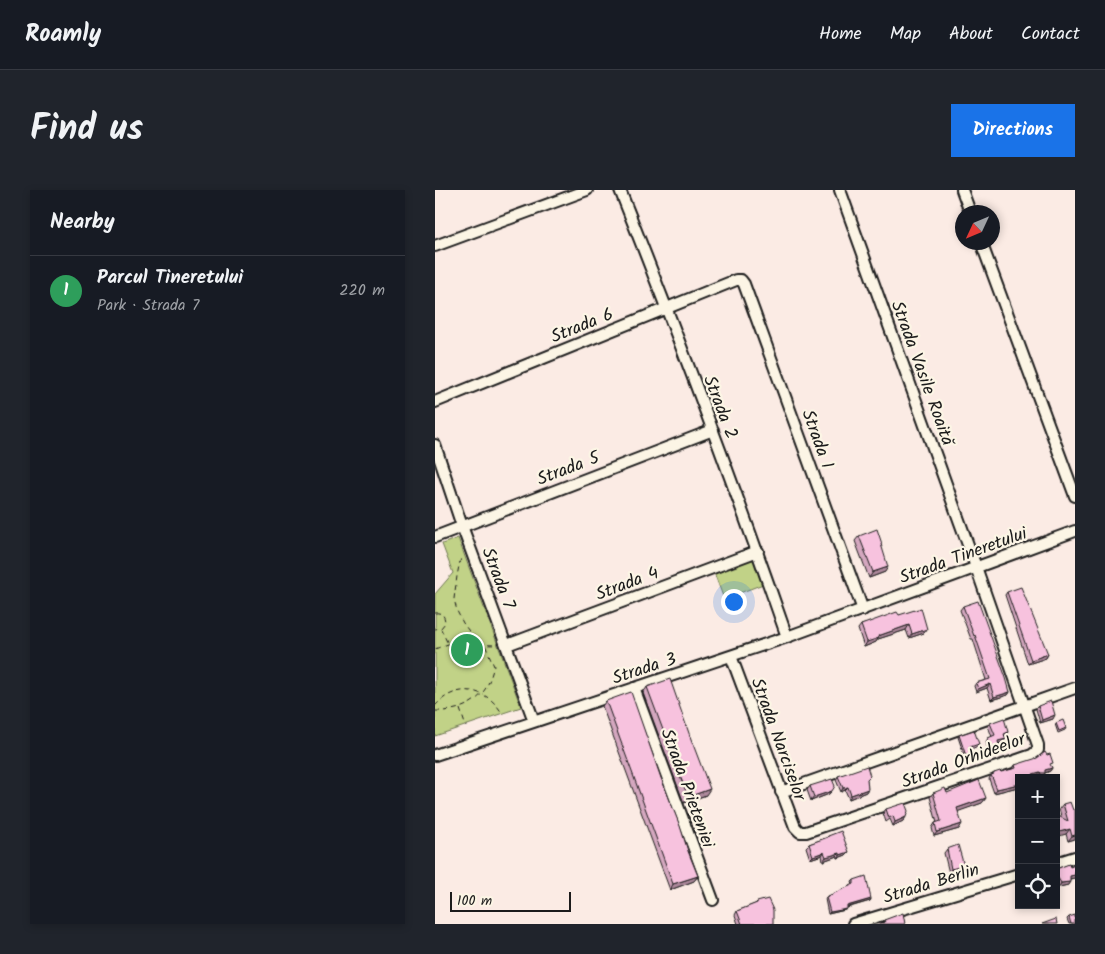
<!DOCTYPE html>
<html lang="en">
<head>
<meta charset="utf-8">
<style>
	:root { --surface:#171b24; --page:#20242c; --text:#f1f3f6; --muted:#9ea1a6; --line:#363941; --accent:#1a73e8 }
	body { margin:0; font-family:Kalam,sans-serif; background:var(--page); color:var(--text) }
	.controls { position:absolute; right:15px; bottom:15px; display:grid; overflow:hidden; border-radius:0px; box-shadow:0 2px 8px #0003 }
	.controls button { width:45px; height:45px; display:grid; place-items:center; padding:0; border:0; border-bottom:1px solid var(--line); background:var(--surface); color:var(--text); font:25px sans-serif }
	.compass { position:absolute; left:520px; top:15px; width:45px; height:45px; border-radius:50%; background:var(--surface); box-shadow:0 2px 8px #0003; rotate:226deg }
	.scale { position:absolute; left:15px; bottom:12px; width:121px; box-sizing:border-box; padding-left:5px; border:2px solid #1c1c1c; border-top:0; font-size:14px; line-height:18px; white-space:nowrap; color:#1c1c1c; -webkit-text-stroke:4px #fcf5e5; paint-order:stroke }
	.you { position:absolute; left:298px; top:411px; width:18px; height:18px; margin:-12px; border:4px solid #fff; border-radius:50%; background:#1a73e8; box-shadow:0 0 0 8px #1a73e833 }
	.badge { display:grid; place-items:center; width:32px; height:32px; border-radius:50%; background:var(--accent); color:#fff; font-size:16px; font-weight:700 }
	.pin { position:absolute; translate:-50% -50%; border:2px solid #fff; box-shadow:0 1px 5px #0006 }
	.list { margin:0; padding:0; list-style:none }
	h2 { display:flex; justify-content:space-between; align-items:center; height:65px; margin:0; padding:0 20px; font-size:21px }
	h2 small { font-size:16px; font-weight:400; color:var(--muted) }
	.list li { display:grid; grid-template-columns:32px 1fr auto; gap:15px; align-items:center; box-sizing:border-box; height:70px; padding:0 20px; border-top:1px solid var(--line) }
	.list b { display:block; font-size:19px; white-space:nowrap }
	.list p { margin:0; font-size:16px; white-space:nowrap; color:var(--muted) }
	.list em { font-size:16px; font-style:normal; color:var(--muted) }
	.icon { flex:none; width:28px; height:28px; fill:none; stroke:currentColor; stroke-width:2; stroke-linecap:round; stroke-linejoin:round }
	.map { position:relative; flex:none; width:640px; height:734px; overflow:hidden; border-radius:0px }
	header { display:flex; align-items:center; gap:30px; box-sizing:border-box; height:70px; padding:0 25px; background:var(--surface); border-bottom:1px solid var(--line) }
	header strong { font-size:24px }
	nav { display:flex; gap:28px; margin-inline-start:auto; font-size:18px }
	.intro { display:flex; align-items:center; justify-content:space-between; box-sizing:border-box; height:120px; padding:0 30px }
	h1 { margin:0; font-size:35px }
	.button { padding:12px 22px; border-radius:0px; background:var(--accent); color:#fff; font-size:18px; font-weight:700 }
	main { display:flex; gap:30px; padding:0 30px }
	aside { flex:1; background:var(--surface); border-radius:0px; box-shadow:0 2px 8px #0003 }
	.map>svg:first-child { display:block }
	.green { fill:#c1d287; stroke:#6e7752 }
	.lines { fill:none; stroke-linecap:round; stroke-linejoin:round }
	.minor-casing { stroke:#1c1c1c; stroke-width:14 }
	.path { stroke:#1c1c1c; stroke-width:1; stroke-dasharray:5 4; stroke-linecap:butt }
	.minor { stroke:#fcf5e5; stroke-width:10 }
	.wall { fill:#d4a7bf; stroke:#1c1c1c }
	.shaded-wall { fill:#ad889b; stroke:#1c1c1c }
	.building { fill:#f7c2de; stroke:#1c1c1c }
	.labels { text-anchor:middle; stroke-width:4.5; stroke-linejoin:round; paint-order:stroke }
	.street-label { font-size:18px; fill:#1c1c1c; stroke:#fcf5e5 }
</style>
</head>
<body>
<header>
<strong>Roamly</strong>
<nav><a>Home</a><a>Map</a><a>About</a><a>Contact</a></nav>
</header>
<div class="intro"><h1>Find us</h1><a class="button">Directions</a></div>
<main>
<aside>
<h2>Nearby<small></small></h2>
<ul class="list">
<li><span class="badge" style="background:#2e9e5b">1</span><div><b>Parcul Tineretului</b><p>Park · Strada 7</p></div><em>220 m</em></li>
</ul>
</aside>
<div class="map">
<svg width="640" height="734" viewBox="0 0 640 734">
	<rect width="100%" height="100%" fill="#fbebe4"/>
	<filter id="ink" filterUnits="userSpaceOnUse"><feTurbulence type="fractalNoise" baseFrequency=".02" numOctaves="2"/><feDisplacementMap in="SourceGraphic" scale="10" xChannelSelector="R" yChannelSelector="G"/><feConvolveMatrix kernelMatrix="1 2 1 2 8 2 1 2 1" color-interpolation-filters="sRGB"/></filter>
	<g filter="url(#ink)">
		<path class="green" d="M23,348L86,517L0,546V404L18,383L7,354Z
			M317,365L328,394L289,409L278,380Z"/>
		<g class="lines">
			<g class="minor-casing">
				<path id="minor" d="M185,0C244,148 300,297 352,447
					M527,0L535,22
					M546,52L640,306
					M0,56L152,0
					M0,212L301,90H306L309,94L428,420
					M0,255L27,336L99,531
					M0,347L278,240
					M72,455L323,361
					M296,466L360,637L365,642H371L597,565L603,560V555L541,377L405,0
					M199,498L278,710
					M0,565L352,447L640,341
					M346,602L640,498
					M621,673L640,667
					M418,734L584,684"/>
			</g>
			<path class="path" d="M0,423C7,422 10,426 10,433L6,438L0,439
				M6,439L13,454
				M0,459L13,454L62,455
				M0,516C21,492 53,497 68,525
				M25,519L31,537
				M0,521C20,522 42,515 52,496C55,490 57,483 59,476L50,455L36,444L28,433L22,421L19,409L22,386L25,371L28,367"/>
			<use href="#minor" class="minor"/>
		</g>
		<path class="wall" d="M424,346L450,382L434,388L420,351Z
			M572,402L613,464L611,468L593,474L570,405Z
			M528,416L575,502L573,505L556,510L552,498L541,502L539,496L541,493L551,490L538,449H536L525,420Z
			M464,425L492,439L489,443L474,448L471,440L443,449L441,452L429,457L423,439L426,435Z
			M212,497L271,605L249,613L208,503Z
			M171,511L226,588L263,686L259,691L235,700L167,516Z
			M603,516L618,529L605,533L601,519Z
			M555,533L573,542L570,546L571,549L568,552L564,554L565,560L563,564L555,566L551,552L553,548L557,547L553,536Z
			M621,533L631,538L630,540L623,543L620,534Z
			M524,545L544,554L543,556L536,559V566L530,568L523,547Z
			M580,575L616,576L617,578L615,581L610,583L608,586L603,587V585L584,588V599L583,597L559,603L554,589L556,585L559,583L566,582L578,579Z
			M403,586L432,590L431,602L414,609L410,600L406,602L401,590Z
			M375,596L394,604L376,611L372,600Z
			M498,603H512L551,608L547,613L523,621L524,639L499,646L497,638L500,633H502L495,607Z
			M628,614L640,649L633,651L624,619Z
			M451,619L471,627L468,631L458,636L455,629L451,632L448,623Z
			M393,646L414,662L411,665L403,668L402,666L388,671L387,665L375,669L371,657L374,654L391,648Z
			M512,659L527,679L514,683L509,663Z
			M640,675V688L635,689L633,695L624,697L621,691V679L635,677Z
			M419,690L436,709L435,711L412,718L410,720L393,724L390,709L391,707L418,695L417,692Z
			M322,712L338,734H303L300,725L302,721L320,714Z
			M634,727L640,734H634L632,729Z"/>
		<path class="shaded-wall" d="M453,377L450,382L434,388L438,382Z
			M474,435L471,440L443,449L441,452L429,457L432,452L443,446Z
			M492,439L489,443L474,448L477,444Z
			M613,464L611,468L593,474L596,470Z
			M555,494L552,498L541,502L543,499Z
			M575,502L573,505L556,510L559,507Z
			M620,525L618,529L605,533L607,530Z
			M571,549L568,552L560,555L563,551Z
			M565,560L563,564L555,566L557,563Z
			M617,578L615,581L610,583L608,586L603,587L606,583L610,580Z
			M605,582L603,585L596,588L598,584Z
			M584,594L583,597L559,603L562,599Z
			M413,597L410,600L406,602L408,598Z
			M275,599L271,605L249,613L253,607Z
			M433,599L431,602L414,609L416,605Z
			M397,601L394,604L376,611L379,607Z
			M551,608L547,613L519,623L522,618Z
			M471,627L468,631L458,636L460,632Z
			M527,634L524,639L499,646L502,642Z
			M635,639L631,644L621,647V643Z
			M640,645V649L633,651L637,646Z
			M389,662L387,665L375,669L378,666Z
			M414,662L411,665L403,668L405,665Z
			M405,663L402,666L388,671L391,667Z
			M529,676L527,679L514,683L516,679Z
			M640,685V688L632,689L635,686Z
			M263,686L259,691L235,700L238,694Z
			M635,692L633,695L624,697L626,693Z
			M436,709L435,711L410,718L412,716Z
			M412,719L410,720L393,724L395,722Z"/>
		<path class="building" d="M442,339L447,354H446L453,377L438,382L424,346Z
			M586,397L613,464L596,470L572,402Z
			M543,411L571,488L575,502L559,507L555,494L543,499L541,493L555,489L540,445L539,446L528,416Z
			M486,418L492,439L477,444L474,435L443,446L444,448L432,452L426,435L462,422L464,425Z
			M235,489L256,549L275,599L253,607L212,497Z
			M196,502L226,588L245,636L253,661L263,686L238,694L171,511Z
			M616,511L620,525L607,530L603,516Z
			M569,528L573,542L569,544L571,549L563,551L565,560L557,563L553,548L560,545L555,533Z
			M628,530L631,538L624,541L621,533Z
			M539,540L544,554L535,557L537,564L531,566L524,545Z
			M610,562L612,565L615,564L618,573L615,574L617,578L610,580V583H606L605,582L598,584L599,588H584V594L562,599L556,585L559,584V583L565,581L566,582L581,578L580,575L602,568Z
			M432,576L435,586L432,589L433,599L416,605L413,597L408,598L403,586Z
			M397,589L400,596L397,601L379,607L375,596Z
			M544,590L551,608L522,618L527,634L502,642L500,633L506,631L498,603L510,598L512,603Z
			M635,612L638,620H640V645L637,646L635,639L621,643V625L633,631L628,614Z
			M470,613L473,621L471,627L460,632L458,626L454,628L451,619Z
			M406,641L414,662L405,665V663L391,667L389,662L378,666L374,654L393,647V646Z
			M523,655L529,676L516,679L512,659Z
			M634,674L635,677L640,675V685L635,686V692L626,693L623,688L621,689V679Z
			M431,686L436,709L412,716V719L395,722L391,707L419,694V690Z
			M333,709L338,720V734H307L302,721L322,713V712Z
			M468,723L470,734H439L450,732L449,730Z
			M640,725V734H636L634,727Z
			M621,729L622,734H607Z"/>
	</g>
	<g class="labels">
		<g class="street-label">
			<text transform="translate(147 135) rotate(-22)" y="6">Strada 6</text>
			<text transform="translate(488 183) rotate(70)" y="6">Strada Vasile Roaită</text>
			<text transform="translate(286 217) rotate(69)" y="6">Strada 2</text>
			<text transform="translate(383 249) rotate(70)" y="6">Strada 1</text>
			<text transform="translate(133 278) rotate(-21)" y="6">Strada 5</text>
			<text transform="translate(528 365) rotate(-20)" y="6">Strada Tineretului</text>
			<text transform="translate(64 388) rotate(69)" y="6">Strada 7</text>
			<text transform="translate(192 393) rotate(-21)" y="6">Strada 4</text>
			<text transform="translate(209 478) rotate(-18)" y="6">Strada 3</text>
			<text transform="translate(344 549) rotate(70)" y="6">Strada Narciselor</text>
			<text transform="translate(528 570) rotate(-20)" y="6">Strada Orhideelor</text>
			<text transform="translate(253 598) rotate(70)" y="6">Strada Prieteniei</text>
			<text transform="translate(496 693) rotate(-17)" y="6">Strada Berlin</text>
		</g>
	</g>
</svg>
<div class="controls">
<button>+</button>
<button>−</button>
<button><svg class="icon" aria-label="locate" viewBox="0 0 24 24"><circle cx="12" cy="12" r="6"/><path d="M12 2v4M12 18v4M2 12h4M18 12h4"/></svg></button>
</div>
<svg class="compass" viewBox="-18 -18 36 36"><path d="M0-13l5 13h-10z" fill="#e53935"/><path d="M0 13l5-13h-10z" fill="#9ea1a6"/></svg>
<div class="scale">100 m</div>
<div class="you"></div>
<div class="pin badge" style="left:32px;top:460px;background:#2e9e5b">1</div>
</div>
</main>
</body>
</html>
